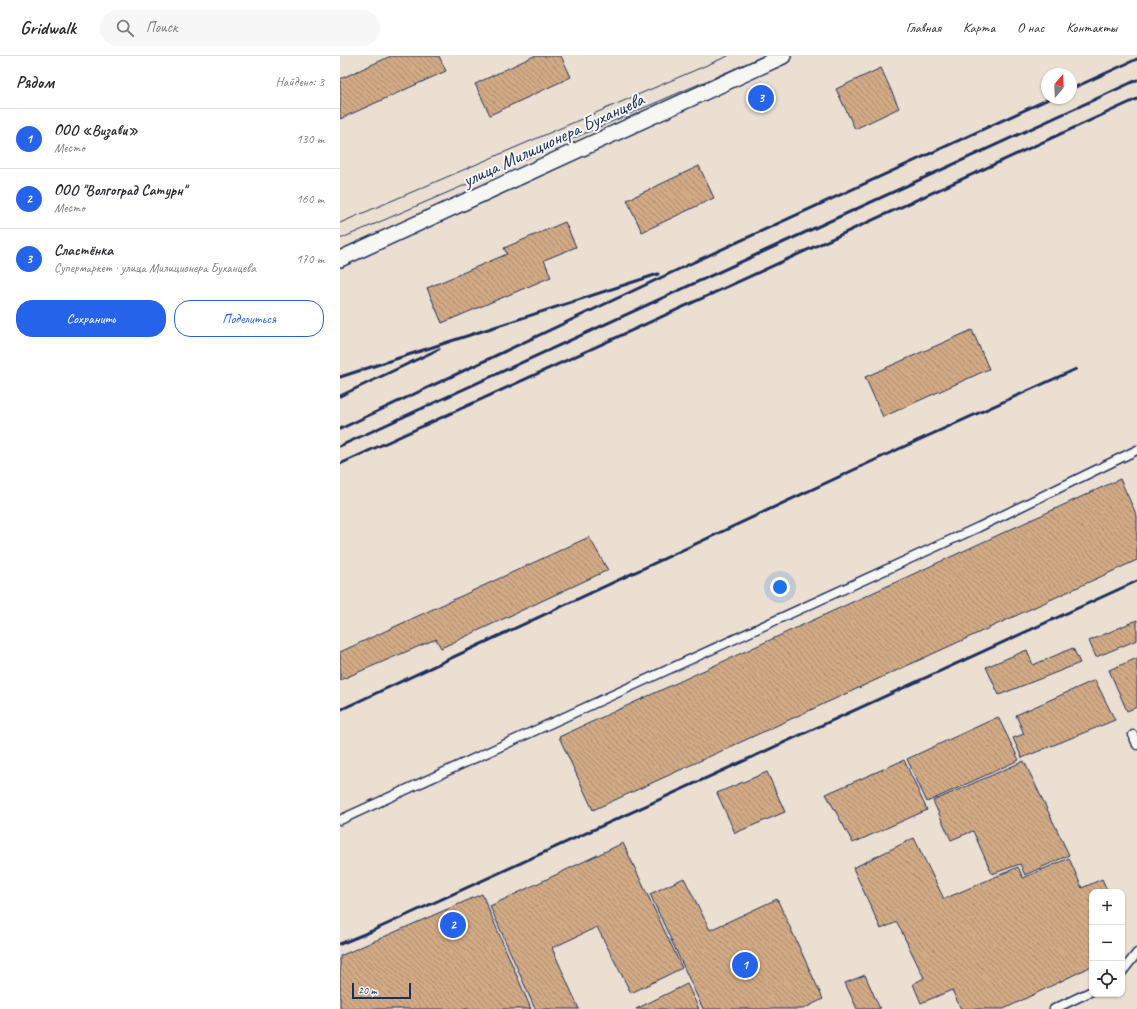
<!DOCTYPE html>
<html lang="ru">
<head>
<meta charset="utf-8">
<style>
	:root { --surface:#fff; --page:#f7f7f7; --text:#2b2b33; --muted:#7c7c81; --line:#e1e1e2; --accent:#2563eb }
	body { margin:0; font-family:Caveat,sans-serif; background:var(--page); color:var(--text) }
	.controls { position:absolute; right:12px; bottom:12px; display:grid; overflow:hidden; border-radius:8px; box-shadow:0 1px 3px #0004 }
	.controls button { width:36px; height:36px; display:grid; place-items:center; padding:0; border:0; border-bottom:1px solid var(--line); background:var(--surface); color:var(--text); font:20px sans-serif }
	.compass { position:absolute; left:701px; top:12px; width:36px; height:36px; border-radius:50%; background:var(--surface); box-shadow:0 1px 3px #0004; rotate:19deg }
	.scale { position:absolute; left:12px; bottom:10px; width:59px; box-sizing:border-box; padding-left:4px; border:2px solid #1b2f5e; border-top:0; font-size:11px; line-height:14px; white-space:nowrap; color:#1b2f5e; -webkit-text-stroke:3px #f6f6f2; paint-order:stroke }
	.you { position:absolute; left:440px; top:531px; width:14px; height:14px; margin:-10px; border:3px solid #fff; border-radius:50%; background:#1a73e8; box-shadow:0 0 0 6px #1a73e833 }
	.badge { display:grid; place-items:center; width:26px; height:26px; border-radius:50%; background:var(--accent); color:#fff; font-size:13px; font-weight:700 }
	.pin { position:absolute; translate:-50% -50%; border:2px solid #fff; box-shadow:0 1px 4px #0006 }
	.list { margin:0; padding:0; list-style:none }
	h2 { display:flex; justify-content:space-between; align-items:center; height:52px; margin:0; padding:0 16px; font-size:17px }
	h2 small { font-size:13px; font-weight:400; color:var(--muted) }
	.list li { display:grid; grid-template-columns:26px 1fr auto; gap:12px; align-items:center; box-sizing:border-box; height:60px; padding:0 16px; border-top:1px solid var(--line) }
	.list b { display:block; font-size:15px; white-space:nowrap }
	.list p { margin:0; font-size:13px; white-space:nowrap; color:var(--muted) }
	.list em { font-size:13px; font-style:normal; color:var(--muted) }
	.actions { display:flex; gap:8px; padding:12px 16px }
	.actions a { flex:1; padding:9px 0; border:1px solid var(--accent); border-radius:16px; text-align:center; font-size:14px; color:var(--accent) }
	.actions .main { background:var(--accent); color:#fff }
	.icon { flex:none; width:22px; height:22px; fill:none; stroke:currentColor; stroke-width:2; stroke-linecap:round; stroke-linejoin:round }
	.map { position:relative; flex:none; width:797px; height:953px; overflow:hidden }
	header { display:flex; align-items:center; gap:24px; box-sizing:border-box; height:56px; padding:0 20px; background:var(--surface); border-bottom:1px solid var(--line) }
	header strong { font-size:19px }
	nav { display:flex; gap:22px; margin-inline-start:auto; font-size:14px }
	.search { width:280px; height:36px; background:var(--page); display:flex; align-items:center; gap:10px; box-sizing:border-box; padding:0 14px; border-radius:22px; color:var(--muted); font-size:15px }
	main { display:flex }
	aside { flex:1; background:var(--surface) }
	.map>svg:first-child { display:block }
	.building { fill:url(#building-back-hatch); stroke:#1b2f5e }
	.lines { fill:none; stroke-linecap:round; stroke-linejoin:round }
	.lane-casing { stroke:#1b2f5e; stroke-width:11 }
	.street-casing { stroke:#1b2f5e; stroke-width:18 }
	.lane { stroke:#f6f6f2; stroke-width:8 }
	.street { stroke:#f6f6f2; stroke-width:15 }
	.tram { stroke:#1b2f5e; stroke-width:1 }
	.rail { stroke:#1b2f5e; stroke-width:3 }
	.labels { text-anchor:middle; stroke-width:4; stroke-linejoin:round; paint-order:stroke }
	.street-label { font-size:19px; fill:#1b2f5e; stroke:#f6f6f2 }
</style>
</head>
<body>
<header>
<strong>Gridwalk</strong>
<div class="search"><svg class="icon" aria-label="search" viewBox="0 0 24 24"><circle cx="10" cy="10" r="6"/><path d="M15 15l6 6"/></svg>Поиск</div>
<nav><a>Главная</a><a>Карта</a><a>О нас</a><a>Контакты</a></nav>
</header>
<main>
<aside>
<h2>Рядом<small>Найдено: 3</small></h2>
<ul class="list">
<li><span class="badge">1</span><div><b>ООО «Визави»</b><p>Место</p></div><em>130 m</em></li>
<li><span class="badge">2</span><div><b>ООО &quot;Волгоград Сатурн&quot;</b><p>Место</p></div><em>160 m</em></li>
<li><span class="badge">3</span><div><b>Сластёнка</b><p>Супермаркет · улица Милиционера Буханцева</p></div><em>170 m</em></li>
</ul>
<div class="actions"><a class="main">Сохранить</a><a>Поделиться</a></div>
</aside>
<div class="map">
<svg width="797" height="953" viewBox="0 0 797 953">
	<defs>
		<pattern id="building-back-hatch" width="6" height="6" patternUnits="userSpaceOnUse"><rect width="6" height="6" fill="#d2aa84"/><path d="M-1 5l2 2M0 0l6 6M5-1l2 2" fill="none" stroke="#aa8b6f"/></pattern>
	</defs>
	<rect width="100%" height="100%" fill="#ebdfd1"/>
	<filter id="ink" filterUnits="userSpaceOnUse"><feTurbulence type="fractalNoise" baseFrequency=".025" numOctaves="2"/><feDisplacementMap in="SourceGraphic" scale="8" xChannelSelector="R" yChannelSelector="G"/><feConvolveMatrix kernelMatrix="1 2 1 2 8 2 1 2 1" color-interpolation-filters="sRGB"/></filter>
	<g filter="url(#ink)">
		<path class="building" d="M51,0H99L106,15L0,63V23Z
			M194,0H221L231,21L150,59L135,28Z
			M541,12L559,52L515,73L496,33Z
			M424,34L429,44L418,50L413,39Z
			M359,110L374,142L302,176L287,144Z
			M225,166L236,191L204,204L211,221L102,267L87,232L167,198L164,192Z
			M632,274L649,313L543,361L525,321Z
			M780,423L797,460V504L253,754L219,681Z
			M249,481L268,514L101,592L96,583L0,624V596Z
			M797,564V584L756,601L749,585Z
			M733,592L740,607L659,639L646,611L687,594L693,609Z
			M797,602V651L787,655L769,614Z
			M755,624L775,664L682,702L673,682L684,678L676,659Z
			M658,661L679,704L587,746L567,703Z
			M564,704L587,754L513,787L486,738Z
			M684,705L729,799L685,819L680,808L652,818L633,775L611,784L593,745Z
			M427,716L445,756L395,777L377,737Z
			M574,782L604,843L678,811L683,822L729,802L742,832L762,823L768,836H752V910L664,953H621L612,934L581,947L573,928L584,922L557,866L541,873L513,812Z
			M283,787L342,912L291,937L257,871L212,892L239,953H195L150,850Z
			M344,822L370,874L437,843L483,943L463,953H363L310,838Z
			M142,838L191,953H0V900Z
			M525,919L540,953H517L505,927Z
			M347,928L359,953H296Z"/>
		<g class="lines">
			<g class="lane-casing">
				<path id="lane" d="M793,679L797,689
					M0,764L639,471L797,394
					M782,916L797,897
					M714,953L752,935"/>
			</g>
			<g class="street-casing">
				<path id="street" d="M0,203L443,0"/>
			</g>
			<use href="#lane" class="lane"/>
			<use href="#street" class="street"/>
			<path class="tram" d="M0,167L388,0
				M0,183L424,0"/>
			<path class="rail" d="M731,33L797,3
				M0,321L318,218
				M0,340L99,293
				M0,373L352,207L711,42
				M0,390L797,24
				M0,408L797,43
				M0,654L550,397L736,313
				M0,888L32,875L797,525"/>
		</g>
	</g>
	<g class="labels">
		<g class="street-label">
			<text transform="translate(213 83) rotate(-25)" y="7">улица Милиционера Буханцева</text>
		</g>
	</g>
</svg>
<div class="controls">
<button>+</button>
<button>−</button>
<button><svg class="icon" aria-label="locate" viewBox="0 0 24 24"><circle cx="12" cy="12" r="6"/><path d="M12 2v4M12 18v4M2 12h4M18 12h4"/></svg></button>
</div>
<svg class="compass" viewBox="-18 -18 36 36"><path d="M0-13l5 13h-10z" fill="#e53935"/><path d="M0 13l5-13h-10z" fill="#7c7c81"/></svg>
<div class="scale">20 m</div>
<div class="you"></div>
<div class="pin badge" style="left:405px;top:909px">1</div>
<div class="pin badge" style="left:113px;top:869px">2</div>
<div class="pin badge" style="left:421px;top:42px">3</div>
</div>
</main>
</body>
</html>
